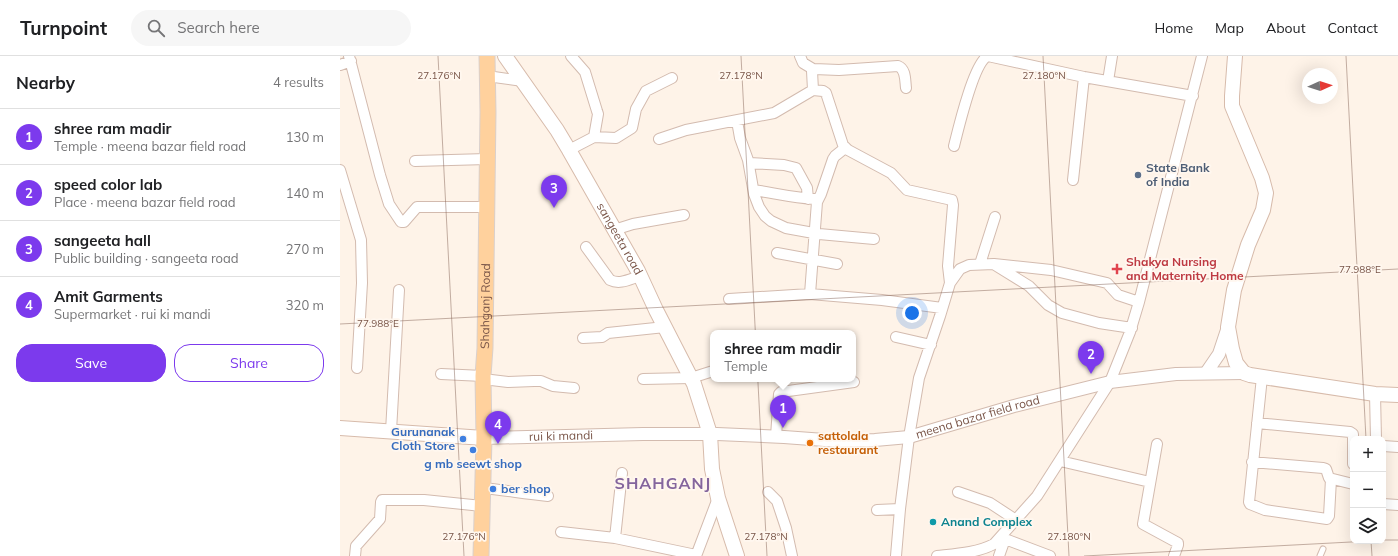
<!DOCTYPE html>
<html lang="en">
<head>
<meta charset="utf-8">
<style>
	:root { --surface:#fff; --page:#f6f6f6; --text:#202124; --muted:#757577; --line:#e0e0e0; --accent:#7c3aed }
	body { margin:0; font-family:Mulish,sans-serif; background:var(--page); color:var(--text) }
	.controls { position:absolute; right:12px; bottom:12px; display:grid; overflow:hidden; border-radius:8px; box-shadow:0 4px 16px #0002 }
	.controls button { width:36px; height:36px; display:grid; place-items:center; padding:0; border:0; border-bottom:1px solid var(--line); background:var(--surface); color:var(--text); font:20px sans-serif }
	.compass { position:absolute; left:962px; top:12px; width:36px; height:36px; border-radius:50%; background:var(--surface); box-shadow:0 4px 16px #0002; rotate:87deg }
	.you { position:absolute; left:572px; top:257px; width:14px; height:14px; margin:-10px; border:3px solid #fff; border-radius:50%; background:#1a73e8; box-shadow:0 0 0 6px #1a73e833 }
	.badge { display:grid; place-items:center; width:26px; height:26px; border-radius:50%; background:var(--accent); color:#fff; font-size:13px; font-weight:700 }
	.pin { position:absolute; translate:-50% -33px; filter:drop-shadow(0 1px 2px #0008) }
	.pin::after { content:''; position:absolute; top:21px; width:14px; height:12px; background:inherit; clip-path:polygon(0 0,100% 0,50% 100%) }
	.popup { position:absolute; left:370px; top:274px; width:146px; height:52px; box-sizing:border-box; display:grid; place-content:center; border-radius:8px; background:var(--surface); filter:drop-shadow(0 1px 3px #0005); font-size:13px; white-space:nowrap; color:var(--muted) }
	.popup b { font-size:15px; color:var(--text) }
	.popup::after { content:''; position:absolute; left:50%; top:100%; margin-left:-8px; border:8px solid transparent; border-top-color:var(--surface) }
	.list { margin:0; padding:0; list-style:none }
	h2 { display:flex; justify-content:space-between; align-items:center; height:52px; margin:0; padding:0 16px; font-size:17px }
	h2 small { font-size:13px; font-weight:400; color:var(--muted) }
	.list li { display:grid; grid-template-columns:26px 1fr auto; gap:12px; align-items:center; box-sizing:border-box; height:56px; padding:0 16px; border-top:1px solid var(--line) }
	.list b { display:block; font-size:15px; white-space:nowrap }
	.list p { margin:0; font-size:13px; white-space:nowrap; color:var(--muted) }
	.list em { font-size:13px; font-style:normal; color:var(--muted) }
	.actions { display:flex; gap:8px; padding:12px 16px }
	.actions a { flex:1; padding:9px 0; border:1px solid var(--accent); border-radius:16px; text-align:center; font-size:14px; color:var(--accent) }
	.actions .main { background:var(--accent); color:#fff }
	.icon { flex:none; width:22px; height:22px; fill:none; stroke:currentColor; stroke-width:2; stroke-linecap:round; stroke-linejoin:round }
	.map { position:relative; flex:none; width:1058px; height:500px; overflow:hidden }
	header { display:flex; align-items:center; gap:24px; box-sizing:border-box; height:56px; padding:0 20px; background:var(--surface); border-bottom:1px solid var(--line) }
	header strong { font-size:19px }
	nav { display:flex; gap:22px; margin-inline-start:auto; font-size:14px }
	.search { width:280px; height:36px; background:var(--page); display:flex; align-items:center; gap:10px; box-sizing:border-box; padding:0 14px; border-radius:22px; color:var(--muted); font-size:15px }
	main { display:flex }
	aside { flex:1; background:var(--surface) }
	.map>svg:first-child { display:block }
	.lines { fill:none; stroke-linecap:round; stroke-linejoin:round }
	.service-casing { stroke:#d3bbaf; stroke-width:7 }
	.minor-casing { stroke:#d3bbaf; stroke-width:12 }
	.tertiary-casing { stroke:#d3bbaf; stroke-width:14 }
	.secondary-casing { stroke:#d7bbab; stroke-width:16 }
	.primary-casing { stroke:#dad0cc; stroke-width:17 }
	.service { stroke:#fff; stroke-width:5 }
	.minor { stroke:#fff; stroke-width:10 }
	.tertiary { stroke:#fff; stroke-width:12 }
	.secondary { stroke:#fff; stroke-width:14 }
	.primary { stroke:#ffd19d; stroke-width:15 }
	.ticks { fill:none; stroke:#7a5649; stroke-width:1; stroke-opacity:0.45 }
	.service-dot { fill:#5c6f8a; stroke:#fff7ef; stroke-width:1.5 }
	.health-dot { fill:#e0444e; stroke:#fff7ef; stroke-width:1.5 }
	.shop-dot { fill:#3f7fe0; stroke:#fff7ef; stroke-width:1.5 }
	.food-dot { fill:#e8710a; stroke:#fff7ef; stroke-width:1.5 }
	.culture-dot { fill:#0f9aa8; stroke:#fff7ef; stroke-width:1.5 }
	.labels { text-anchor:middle; stroke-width:3.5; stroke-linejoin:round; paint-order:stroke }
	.service-label { font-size:12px; font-weight:bold; fill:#4e5e75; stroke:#fff7ef; text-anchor:start }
	.street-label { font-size:12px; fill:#7a5649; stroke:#fff7ef }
	.health-label { font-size:12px; font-weight:bold; fill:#be3a42; stroke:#fff7ef; text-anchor:start }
	.shop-label { font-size:12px; font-weight:bold; fill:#366cbe; stroke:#fff7ef; text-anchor:end }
	.food-label { font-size:12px; font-weight:bold; fill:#c56008; stroke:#fff7ef; text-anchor:start }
	.culture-label { font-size:12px; font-weight:bold; fill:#0d838f; stroke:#fff7ef; text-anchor:start }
	.district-label { font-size:16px; font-weight:bold; letter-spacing:1px; fill:#84659d; stroke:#fff7ef }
	.ticks-label { font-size:10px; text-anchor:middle; fill:#7a5649; stroke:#fff7ef; stroke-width:3.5; stroke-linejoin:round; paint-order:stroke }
</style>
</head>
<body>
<header>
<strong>Turnpoint</strong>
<div class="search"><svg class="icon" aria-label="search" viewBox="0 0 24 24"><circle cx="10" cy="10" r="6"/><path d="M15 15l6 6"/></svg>Search here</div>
<nav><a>Home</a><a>Map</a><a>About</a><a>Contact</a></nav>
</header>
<main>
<aside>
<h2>Nearby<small>4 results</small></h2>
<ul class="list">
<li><span class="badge">1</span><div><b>shree ram madir</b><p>Temple · meena bazar field road</p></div><em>130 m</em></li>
<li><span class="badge">2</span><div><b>speed color lab</b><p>Place · meena bazar field road</p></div><em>140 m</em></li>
<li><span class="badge">3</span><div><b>sangeeta hall</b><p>Public building · sangeeta road</p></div><em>270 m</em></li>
<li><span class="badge">4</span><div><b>Amit Garments</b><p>Supermarket · rui ki mandi</p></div><em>320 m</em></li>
</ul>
<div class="actions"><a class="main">Save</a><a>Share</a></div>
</aside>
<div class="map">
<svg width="1058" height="500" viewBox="0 0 1058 500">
	<rect width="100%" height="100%" fill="#fef3e8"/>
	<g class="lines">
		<g class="service-casing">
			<path id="service" d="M980,500L983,493"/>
		</g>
		<g class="minor-casing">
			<path id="minor" d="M9,0L40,119L49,148L61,166H64L77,151H147
				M460,0L463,7L473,13
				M648,0L744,21L853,40
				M0,9L11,5
				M147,20L183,25
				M768,25L772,0
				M473,34L483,35L486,37L503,89L508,94L551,117L567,134L612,144L613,149L608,210L610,227
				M397,65L400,82L408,104L414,138L419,151L425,160L431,165L446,172L479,178L534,183
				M254,81L276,82L292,72L296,53L306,35L332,22
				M319,83L346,74L434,57L473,34L472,15L474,13L499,14L558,10C566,13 565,24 566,32
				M614,90C618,74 634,6 648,0
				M229,94L254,81L258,58L257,55L245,16L231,0
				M75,105L147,103
				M409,107L444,109L456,112L467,132L468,143
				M0,114L21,184L22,227L17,312
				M733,124L744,21
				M414,134C434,137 454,142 475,143
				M274,174L293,168L344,159
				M246,191L270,224C280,229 290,223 300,220
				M437,197L497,208
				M640,208L655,161
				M655,209L689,230L708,249L722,257L759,267L792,272
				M470,238L477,146L481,138L493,103L495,100L505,92
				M389,243L470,238L542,244L602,252
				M556,281L591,289
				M243,282L262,281L268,277L325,271
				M101,318L143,320
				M922,321L909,446L910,448L925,454L987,463L989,460L991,423
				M143,323L168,326L194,325H201L213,330L234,332
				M303,323L351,322L373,315
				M1035,338L1036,383
				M917,367L1010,376L1013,378V408
				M51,375L59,234
				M436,380L439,338L441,336L514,326
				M817,388L803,468L838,487V489L834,500
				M1043,390L1058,391
				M720,405L810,426
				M912,406L983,412L986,413L989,422L1013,428
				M143,432C164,434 186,438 208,440
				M428,436L437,445L446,472L452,500
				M618,436L650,447L676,464
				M1043,448L1058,449
				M537,454L560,453
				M221,476L275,482L356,499
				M662,480L665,483L710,500
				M275,482L282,417
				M15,500L16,490L40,463L41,446L42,444H84L142,450
				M356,500L378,442
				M556,500L560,453L569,381L579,322L600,260L610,227L620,213L629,209L654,208L711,214L767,227L778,239L799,246
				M597,500C616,498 637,497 654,488L697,440L770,326L790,276L799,246L862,0
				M659,500L665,483"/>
		</g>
		<g class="tertiary-casing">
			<g id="tertiary">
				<path d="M866,317L879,298L888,271"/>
				<path id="s1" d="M144,382L303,378H377L444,381L498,385L535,384L569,381L674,350L770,326L836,318L904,317"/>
			</g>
		</g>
		<g class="secondary-casing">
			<g id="secondary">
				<path id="s2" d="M165,0L217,74L229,94L298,215L316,254L354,328L370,378L372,413L378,442L397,500"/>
				<path d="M895,0L892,40V50L922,122L926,137L923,154L908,189L894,234L888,271L892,293L896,307L904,317L910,319L1035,338L1058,339"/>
				<path d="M0,372L144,382"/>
			</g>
		</g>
		<g class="primary-casing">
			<g id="primary">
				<path id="s3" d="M141,500L144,382L143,320L145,292L148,56L147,0"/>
			</g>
		</g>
		<use href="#service" class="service"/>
		<use href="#minor" class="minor"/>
		<use href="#tertiary" class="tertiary"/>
		<use href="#secondary" class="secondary"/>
		<use href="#primary" class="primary"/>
	</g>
	<path class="ticks" d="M98,0L124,500M401,0L427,500M703,0L729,500M1006,0L1026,383M0,268L1058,213M1043,484H1058M1031,485L1032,500M744,500L1030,485"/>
	<circle class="service-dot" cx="798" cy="119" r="4"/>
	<path class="health-dot" d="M775 207h4v4h4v4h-4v4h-4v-4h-4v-4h4z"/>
	<g class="shop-dot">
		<circle cx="123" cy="383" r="4"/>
		<circle cx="133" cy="394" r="4"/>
		<circle cx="153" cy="433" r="4"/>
	</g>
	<circle class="food-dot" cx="470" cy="387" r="4"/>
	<circle class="culture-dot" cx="593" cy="466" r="4"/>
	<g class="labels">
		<g class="service-label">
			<text x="806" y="116">State Bank<tspan x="806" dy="14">of India</tspan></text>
		</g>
		<g class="street-label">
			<text dy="4" stroke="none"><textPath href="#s2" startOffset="216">sangeeta road</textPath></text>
			<text dy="4" stroke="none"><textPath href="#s3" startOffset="250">Shahganj Road</textPath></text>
			<text dy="4" stroke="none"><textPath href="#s1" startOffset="497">meena bazar field road</textPath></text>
			<text dy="4" stroke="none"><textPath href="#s1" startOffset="77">rui ki mandi</textPath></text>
		</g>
		<g class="health-label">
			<text x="786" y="210">Shakya Nursing<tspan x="786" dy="14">and Maternity Home</tspan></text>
		</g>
		<g class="shop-label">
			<text x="115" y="380">Gurunanak<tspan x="115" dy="14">Cloth Store</tspan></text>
			<text x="133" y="412" text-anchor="middle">g mb seewt shop</text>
			<text x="161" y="437" text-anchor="start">ber shop</text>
		</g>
		<g class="food-label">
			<text x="478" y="384">sattolala<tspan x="478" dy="14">restaurant</tspan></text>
		</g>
		<g class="culture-label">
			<text x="601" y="470">Anand Complex</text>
		</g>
		<g class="district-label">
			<text x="323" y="433">SHAHGANJ</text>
		</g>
	</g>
	<g class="ticks-label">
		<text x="99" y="23">27.176°N</text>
		<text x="401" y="23">27.178°N</text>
		<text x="704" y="23">27.180°N</text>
		<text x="1020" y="217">77.988°E</text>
		<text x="38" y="271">77.988°E</text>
		<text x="124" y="484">27.176°N</text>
		<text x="426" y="484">27.178°N</text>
		<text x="729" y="484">27.180°N</text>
	</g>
</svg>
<div class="controls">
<button>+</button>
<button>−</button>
<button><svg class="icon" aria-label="layers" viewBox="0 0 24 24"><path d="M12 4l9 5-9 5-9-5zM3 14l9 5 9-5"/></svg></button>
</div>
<svg class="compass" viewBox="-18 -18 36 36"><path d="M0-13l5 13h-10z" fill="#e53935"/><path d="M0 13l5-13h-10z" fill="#757577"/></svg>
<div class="you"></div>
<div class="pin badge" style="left:443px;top:372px">1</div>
<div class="popup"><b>shree ram madir</b>Temple</div>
<div class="pin badge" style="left:751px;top:318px">2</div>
<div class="pin badge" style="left:214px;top:152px">3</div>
<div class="pin badge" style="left:158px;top:388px">4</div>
</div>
</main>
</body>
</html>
